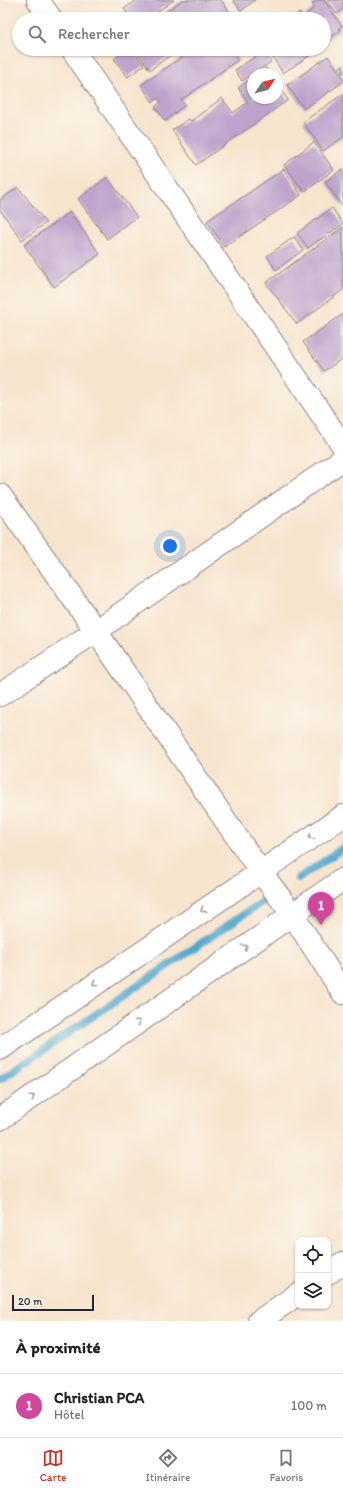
<!DOCTYPE html>
<html lang="fr">
<head>
<meta charset="utf-8">
<style>
	:root { --surface:#fff; --page:#f2f2f2; --text:#202124; --muted:#757577; --line:#e0e0e0; --accent:#c8321e }
	body { margin:0; font-family:Itim,sans-serif; background:var(--page); color:var(--text) }
	.controls { position:absolute; right:12px; bottom:12px; display:grid; overflow:hidden; border-radius:8px; box-shadow:0 1px 3px #0004 }
	.controls button { width:36px; height:36px; display:grid; place-items:center; padding:0; border:0; border-bottom:1px solid var(--line); background:var(--surface); color:var(--text); font:20px sans-serif }
	.compass { position:absolute; left:247px; top:68px; width:36px; height:36px; border-radius:50%; background:var(--surface); box-shadow:0 1px 3px #0004; rotate:55deg }
	.scale { position:absolute; left:12px; bottom:10px; width:82px; box-sizing:border-box; padding-left:4px; border:2px solid #22223b; border-top:0; font-size:11px; line-height:14px; white-space:nowrap; color:#22223b; -webkit-text-stroke:3px #fbf7ec; paint-order:stroke }
	.you { position:absolute; left:170px; top:546px; width:14px; height:14px; margin:-10px; border:3px solid #fff; border-radius:50%; background:#1a73e8; box-shadow:0 0 0 6px #1a73e833 }
	.badge { display:grid; place-items:center; width:26px; height:26px; border-radius:50%; background:var(--accent); color:#fff; font-size:13px; font-weight:700 }
	.pin { position:absolute; translate:-50% -33px; filter:drop-shadow(0 1px 2px #0008) }
	.pin::after { content:''; position:absolute; top:21px; width:14px; height:12px; background:inherit; clip-path:polygon(0 0,100% 0,50% 100%) }
	.list { margin:0; padding:0; list-style:none }
	h2 { display:flex; justify-content:space-between; align-items:center; height:52px; margin:0; padding:0 16px; font-size:17px }
	h2 small { font-size:13px; font-weight:400; color:var(--muted) }
	.list li { display:grid; grid-template-columns:26px 1fr auto; gap:12px; align-items:center; box-sizing:border-box; height:64px; padding:0 16px; border-top:1px solid var(--line) }
	.list b { display:block; font-size:15px; white-space:nowrap }
	.list p { margin:0; font-size:13px; white-space:nowrap; color:var(--muted) }
	.list em { font-size:13px; font-style:normal; color:var(--muted) }
	.icon { flex:none; width:22px; height:22px; fill:none; stroke:currentColor; stroke-width:2; stroke-linecap:round; stroke-linejoin:round }
	.map { position:relative; flex:none; width:343px; height:1321px; overflow:hidden }
	.search { position:absolute; background:var(--surface); box-shadow:0 1px 3px #0004; left:12px; right:12px; top:12px; height:44px; display:flex; align-items:center; gap:10px; box-sizing:border-box; padding:0 14px; border-radius:22px; color:var(--muted); font-size:15px }
	.sheet { height:116px; background:var(--surface) }
	nav { display:flex; justify-content:space-around; align-items:center; box-sizing:border-box; height:56px; border-top:1px solid var(--line); background:var(--surface); font-size:11px; color:var(--muted) }
	nav a { display:grid; justify-items:center; gap:2px }
	nav .on { color:var(--accent) }
	.map>svg:first-child { display:block }
	.lines { fill:none; stroke-linecap:round; stroke-linejoin:round }
	.stream { stroke:#51a7cd; stroke-width:8 }
	.building { fill:#bea4cc }
	.minor-casing { stroke:#8c8384; stroke-width:24 }
	.minor { stroke:#fff; stroke-width:22 }
	.oneway { stroke:#9c9ca7 }
</style>
</head>
<body>
<div class="map">
<svg width="343" height="1321" viewBox="0 0 343 1321">
	<rect width="100%" height="100%" fill="#fbf7ec"/>
	<filter id="ink" filterUnits="userSpaceOnUse"><feTurbulence type="fractalNoise" baseFrequency=".025" numOctaves="2"/><feDisplacementMap in="SourceGraphic" scale="8" xChannelSelector="R" yChannelSelector="G"/><feConvolveMatrix kernelMatrix="1 2 1 2 8 2 1 2 1" color-interpolation-filters="sRGB"/></filter>
	<filter id="wash" filterUnits="userSpaceOnUse"><feTurbulence type="fractalNoise" baseFrequency=".012" numOctaves="4" result="noise"/><feDisplacementMap in="SourceGraphic" scale="16" xChannelSelector="R" yChannelSelector="G"/><feGaussianBlur stdDeviation="0.9" result="paint"/><feColorMatrix in="noise" values="0 0 0 0 0 0 0 0 0 0 0 0 0 0 0 0 0 1.4 0 .05"/><feComposite in="paint" operator="in"/></filter>
	<g filter="url(#wash)">
		<rect width="100%" height="100%" fill="#f7e4cd"/>
		<g class="lines">
			<path class="stream" d="M299,878L343,848
				M0,1079L262,902"/>
		</g>
		<g id="blocks">
			<path class="building" d="M137,0H174L147,19H132L124,9Z
				M182,0H221L229,11L219,19H156Z
				M233,0H255L241,11Z
				M319,0H324L342,26L339,28L340,31L324,42V19H308L305,15L313,9L314,7L312,4Z
				M327,0H343V9L337,14Z
				M300,13L304,19H291Z
				M128,49H132L144,65L128,77L114,59Z
				M135,49H179L150,70Z
				M194,49H230L238,60L181,100L185,105L165,121L155,107L161,102L158,98L153,102L141,85Z
				M267,49H320L283,73Z
				M264,51L271,62L242,81L235,70Z
				M328,56L343,78V82L304,109L287,85Z
				M343,65V74L339,68Z
				M266,68L270,74H257Z
				M253,77V98H277V84L288,100L196,165L172,130L189,119L191,121L222,98L233,113L248,102L238,88Z
				M343,94V137L323,151L303,122Z
				M314,142L334,170L304,192L284,165Z
				M284,169L301,195L224,247L207,221Z
				M343,169V207L325,182Z
				M107,177L137,217L107,239L78,199Z
				M18,187L46,223L22,240L0,210V200Z
				M332,208L343,224L308,248L297,233Z
				M70,212L100,254L54,287L24,245Z
				M343,227V290L297,324L266,283Z
				M294,237L303,250L276,270L267,256Z
				M343,314V358L324,371L303,342Z"/>
		</g>
	</g>
	<g filter="url(#ink)">
		<use href="#blocks" fill-opacity="0" stroke="#8c8384" stroke-width="1"/>
		<g class="lines">
			<g class="minor-casing">
				<path id="minor" d="M38,0L51,19
					M72,49L343,446
					M0,495L96,631L260,871L292,914L343,993
					M0,695L96,631L343,459
					M0,1049L343,816
					M0,1119L343,879
					M328,1273L343,1263
					M259,1321L298,1294"/>
			</g>
			<use href="#minor" class="minor"/>
		</g>
		<defs><path id="oneway-chevron" d="M-2-3.5L2.5 0L-2 3.5" fill="none" stroke-width="1.6" stroke-linecap="round" stroke-linejoin="round"/></defs>
		<g class="oneway">
			<use href="#oneway-chevron" transform="translate(311 837) rotate(146)"/>
			<use href="#oneway-chevron" transform="translate(203 910) rotate(146)"/>
			<use href="#oneway-chevron" transform="translate(245 947) rotate(-35)"/>
			<use href="#oneway-chevron" transform="translate(95 983) rotate(146)"/>
			<use href="#oneway-chevron" transform="translate(138 1022) rotate(-35)"/>
			<use href="#oneway-chevron" transform="translate(32 1097) rotate(-35)"/>
		</g>
	</g>
</svg>
<div class="controls">
<button><svg class="icon" aria-label="locate" viewBox="0 0 24 24"><circle cx="12" cy="12" r="6"/><path d="M12 2v4M12 18v4M2 12h4M18 12h4"/></svg></button>
<button><svg class="icon" aria-label="layers" viewBox="0 0 24 24"><path d="M12 4l9 5-9 5-9-5zM3 14l9 5 9-5"/></svg></button>
</div>
<svg class="compass" viewBox="-18 -18 36 36"><path d="M0-13l5 13h-10z" fill="#e53935"/><path d="M0 13l5-13h-10z" fill="#757577"/></svg>
<div class="scale">20 m</div>
<div class="you"></div>
<div class="pin badge" style="left:321px;top:925px;background:#d1479c">1</div>
<div class="search"><svg class="icon" aria-label="search" viewBox="0 0 24 24"><circle cx="10" cy="10" r="6"/><path d="M15 15l6 6"/></svg>Rechercher</div>
</div>
<section class="sheet">
<h2>À proximité<small></small></h2>
<ul class="list">
<li><span class="badge" style="background:#d1479c">1</span><div><b>Christian PCA</b><p>Hôtel</p></div><em>100 m</em></li>
</ul>
</section>
<nav>
<a class="on"><svg class="icon" aria-label="map" viewBox="0 0 24 24"><path d="M3 6l6-2 6 2 6-2v14l-6 2-6-2-6 2zM9 4v14M15 6v14"/></svg>Carte</a>
<a><svg class="icon" aria-label="directions" viewBox="0 0 24 24"><path d="M12 3l9 9-9 9-9-9zM9 14v-3h6M13 9l2 2-2 2"/></svg>Itinéraire</a>
<a><svg class="icon" aria-label="saved" viewBox="0 0 24 24"><path d="M7 4h10v16l-5-4-5 4z"/></svg>Favoris</a>
</nav>
</body>
</html>
